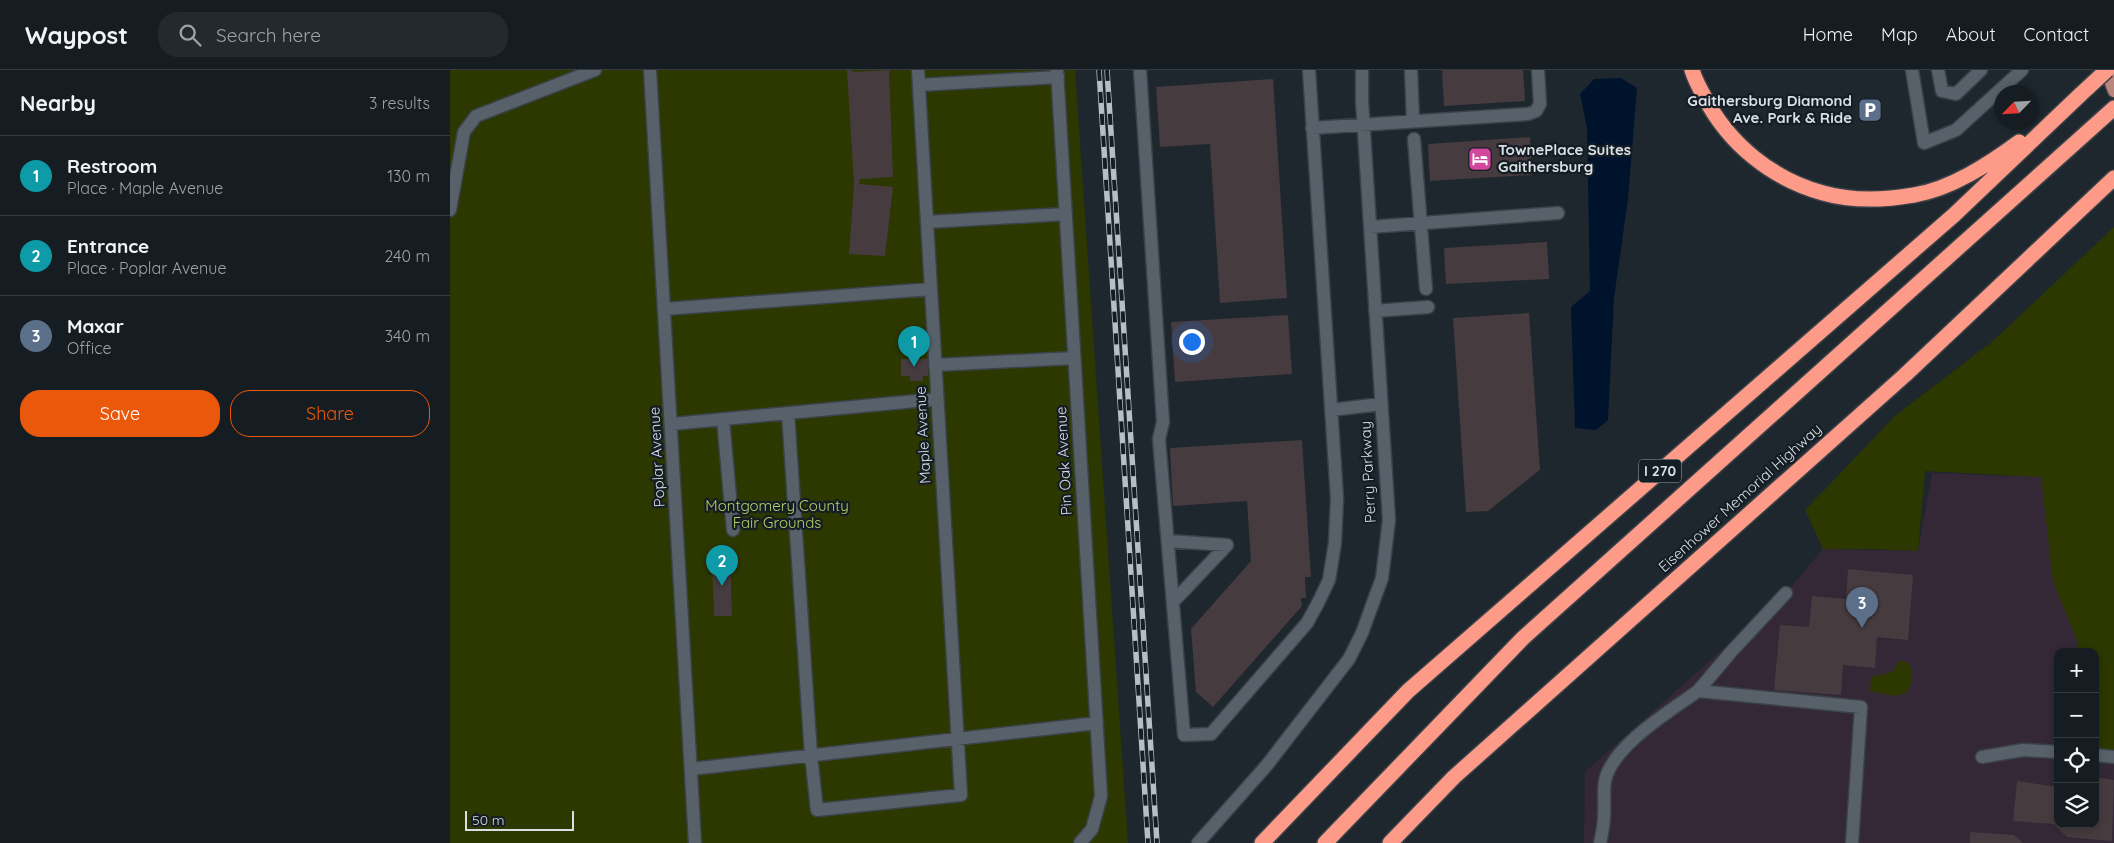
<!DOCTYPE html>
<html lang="en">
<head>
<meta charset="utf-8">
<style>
	:root { --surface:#161d22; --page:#232a2f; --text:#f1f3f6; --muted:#9ea2a5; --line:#353b40; --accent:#ea580c }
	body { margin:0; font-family:Quicksand,sans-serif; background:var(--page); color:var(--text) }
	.controls { position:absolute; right:15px; bottom:15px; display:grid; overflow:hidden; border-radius:10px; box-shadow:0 2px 8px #0003 }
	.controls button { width:45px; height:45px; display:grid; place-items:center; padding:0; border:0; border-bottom:1px solid var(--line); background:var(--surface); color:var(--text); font:25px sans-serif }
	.compass { position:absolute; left:1544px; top:15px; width:45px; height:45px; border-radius:50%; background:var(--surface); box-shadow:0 2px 8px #0003; rotate:245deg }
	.scale { position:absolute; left:15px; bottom:12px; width:109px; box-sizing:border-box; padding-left:5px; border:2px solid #d9dfe4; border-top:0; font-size:14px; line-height:18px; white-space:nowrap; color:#d9dfe4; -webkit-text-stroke:4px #151d24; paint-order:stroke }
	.you { position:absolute; left:741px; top:271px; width:18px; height:18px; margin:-12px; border:4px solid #fff; border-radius:50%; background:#1a73e8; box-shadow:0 0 0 8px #1a73e833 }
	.badge { display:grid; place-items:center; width:32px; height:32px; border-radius:50%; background:var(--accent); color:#fff; font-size:16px; font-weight:700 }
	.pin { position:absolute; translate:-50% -41px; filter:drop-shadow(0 1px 2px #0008) }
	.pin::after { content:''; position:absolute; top:26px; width:18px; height:15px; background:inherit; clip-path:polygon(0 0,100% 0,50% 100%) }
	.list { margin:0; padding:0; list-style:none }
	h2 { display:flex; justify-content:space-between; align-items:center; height:65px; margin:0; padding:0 20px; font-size:21px }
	h2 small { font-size:16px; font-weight:400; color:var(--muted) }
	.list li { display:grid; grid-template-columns:32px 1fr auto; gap:15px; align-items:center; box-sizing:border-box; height:80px; padding:0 20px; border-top:1px solid var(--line) }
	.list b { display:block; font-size:19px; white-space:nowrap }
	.list p { margin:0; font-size:16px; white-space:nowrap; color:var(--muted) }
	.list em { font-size:16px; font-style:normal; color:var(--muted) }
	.actions { display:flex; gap:10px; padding:15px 20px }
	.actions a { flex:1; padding:11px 0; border:1px solid var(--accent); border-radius:20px; text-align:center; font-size:18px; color:var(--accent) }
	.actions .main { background:var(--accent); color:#fff }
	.icon { flex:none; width:28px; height:28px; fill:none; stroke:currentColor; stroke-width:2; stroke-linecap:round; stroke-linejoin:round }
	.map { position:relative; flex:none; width:1664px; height:773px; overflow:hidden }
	header { display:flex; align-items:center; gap:30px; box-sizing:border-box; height:70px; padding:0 25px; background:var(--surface); border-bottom:1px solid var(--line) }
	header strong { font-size:24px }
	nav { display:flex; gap:28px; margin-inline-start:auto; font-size:18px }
	.search { width:350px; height:45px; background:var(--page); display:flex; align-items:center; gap:12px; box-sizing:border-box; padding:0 18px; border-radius:20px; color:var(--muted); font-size:19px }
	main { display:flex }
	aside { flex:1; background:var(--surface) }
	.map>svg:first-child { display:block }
	.commercial { fill:#342836 }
	.green { fill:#2d3700 }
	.water { fill:#00132d }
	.building { fill:#463b3f }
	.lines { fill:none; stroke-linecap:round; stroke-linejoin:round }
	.minor-casing { stroke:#3a4247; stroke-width:15 }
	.major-casing { stroke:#3a4247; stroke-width:15 }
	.highway-casing { stroke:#3a4247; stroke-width:18 }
	.minor { stroke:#58616a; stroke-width:12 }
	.major { stroke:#bb847c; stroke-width:12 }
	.highway { stroke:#fd9b88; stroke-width:15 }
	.rail-casing { stroke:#b8bfc4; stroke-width:5.5 }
	.rail { stroke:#151d24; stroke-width:4; stroke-dasharray:11; stroke-linecap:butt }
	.highway-bridge-casing { stroke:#3a4247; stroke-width:18; stroke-linecap:butt }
	.highway-bridge { stroke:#fd9b88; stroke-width:15 }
	.labels { text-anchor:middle; stroke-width:4.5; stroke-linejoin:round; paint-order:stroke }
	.shield { fill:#151d24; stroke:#9ea5aa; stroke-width:1 }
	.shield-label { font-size:14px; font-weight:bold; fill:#d9dfe4 }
	.poi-label { font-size:15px; font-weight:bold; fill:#d9dfe4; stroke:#151d24; text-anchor:end }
	.street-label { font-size:15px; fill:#d9dfe4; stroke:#151d24 }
	.park-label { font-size:15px; fill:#b9cf67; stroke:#151d24 }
</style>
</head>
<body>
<header>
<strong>Waypost</strong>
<div class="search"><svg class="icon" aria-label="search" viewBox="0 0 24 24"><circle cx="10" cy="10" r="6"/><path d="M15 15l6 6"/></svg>Search here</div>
<nav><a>Home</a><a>Map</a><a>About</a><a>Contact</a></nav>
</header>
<main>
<aside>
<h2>Nearby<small>3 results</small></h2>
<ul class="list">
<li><span class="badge" style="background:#0f9aa8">1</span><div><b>Restroom</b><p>Place · Maple Avenue</p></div><em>130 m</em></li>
<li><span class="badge" style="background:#0f9aa8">2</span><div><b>Entrance</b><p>Place · Poplar Avenue</p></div><em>240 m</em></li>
<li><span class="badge" style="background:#5c6f8a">3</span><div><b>Maxar</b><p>Office</p></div><em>340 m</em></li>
</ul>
<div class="actions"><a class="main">Save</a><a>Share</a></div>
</aside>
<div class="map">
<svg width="1664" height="773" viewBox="0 0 1664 773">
	<rect width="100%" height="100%" fill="#1e272e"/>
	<path class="commercial" d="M1482,403L1591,407L1629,582H1608V754H1645V691L1664,693V773H1134L1135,702L1336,523L1373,479L1468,481Z"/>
	<path class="green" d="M0,0H625L678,773H0Z
		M1664,157V693L1645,691V582H1629L1626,568L1603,512L1591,407L1475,401L1468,481L1419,479H1373L1355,440L1446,345L1543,271Z
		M1450,590L1460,594L1462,612L1456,623L1445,626L1420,621L1421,607L1442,602Z"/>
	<path class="water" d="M1171,8L1187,18L1178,129L1164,228L1158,350L1146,360L1125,358L1121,237L1140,221L1137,58L1130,24L1144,9Z"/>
	<path class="building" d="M397,0H402L403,2L439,0L443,107L410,109L409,114L443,117L435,186L399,184L404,114Z
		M992,0H1073L1075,31L994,36Z
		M823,9L837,228L770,233L760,74L710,77L706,17Z
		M1080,67L1082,105L980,111L978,74Z
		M1097,172L1099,209L996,214L994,178Z
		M1079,243L1090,400L1038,441L1016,442L1003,248Z
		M838,245L842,304L725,312L721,252Z
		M451,289H478V306H473V311H460V306H451Z
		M852,370L861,507H855L856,528H851L852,536L763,637L746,622L741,559L801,491L797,431L723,436L720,378Z
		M280,486L282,546H264L262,487Z
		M1398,499L1463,505L1458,570L1427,567L1425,598L1393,595L1391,625L1324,620L1330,555L1359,557L1362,526L1396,529Z
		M1645,707L1664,710L1662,771L1617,767L1604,754L1563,751L1567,711L1608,717V754H1645Z
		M1520,762L1564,765L1573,773H1520Z"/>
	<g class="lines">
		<g class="minor-casing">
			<path id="minor" d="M200,0L245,773
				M607,0L651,726L642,759L630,773
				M690,0L713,352L709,369L734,665L761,664L857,553L868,533L879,510L885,473L887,428L859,0
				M961,0L963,51
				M1462,0L1474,73L1506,60L1572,0
				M1488,0L1492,21L1506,24L1531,0
				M469,15L608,7
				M862,58L1078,44L1086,41L1090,34L1088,0
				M964,69L976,219
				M0,140L14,62L26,46L145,0
				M477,152L616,144
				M920,157L1108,143
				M214,239L481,219
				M925,241L978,237
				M485,295L624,288
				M881,340L931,334
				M338,343L361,685L367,740L511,725L468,0
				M273,349L283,460
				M222,354L487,329
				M718,471L777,475L723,532
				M1248,621L1281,582L1336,523
				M1645,685L1664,687
				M1532,687L1573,680L1608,682
				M241,699L647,653
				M748,773L817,695L899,589L912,563L932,508L939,450L912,31V0
				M1150,773C1152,764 1154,755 1154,746C1155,735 1153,722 1155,711C1162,676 1220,641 1248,621L1411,637L1402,773"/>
		</g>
		<g class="major-casing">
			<path id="major" d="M1656,0L1664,21"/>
		</g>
		<g class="highway-casing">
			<path id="highway" d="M1242,0C1245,10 1250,19 1255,28C1279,74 1322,109 1373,123C1401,131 1435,130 1464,125C1501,119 1539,94 1569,72
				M812,773L958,621L1504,145L1631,24
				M875,773L1073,568L1664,38
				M940,773L1004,707L1455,305L1664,108"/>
		</g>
		<use href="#minor" class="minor"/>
		<use href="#major" class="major"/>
		<use href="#highway" class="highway"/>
		<g class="rail-casing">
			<path id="rail" d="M649,0L698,773
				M657,0L707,773"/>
		</g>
		<use href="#rail" class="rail"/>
		<g class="highway-bridge-casing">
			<path id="highway-bridge" d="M1631,24L1657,0"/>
		</g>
		<use href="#highway-bridge" class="highway-bridge"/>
	</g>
	<defs>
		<g id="parking-square" transform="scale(1.25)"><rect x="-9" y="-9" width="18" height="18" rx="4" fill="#5c6f8a" stroke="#151d24"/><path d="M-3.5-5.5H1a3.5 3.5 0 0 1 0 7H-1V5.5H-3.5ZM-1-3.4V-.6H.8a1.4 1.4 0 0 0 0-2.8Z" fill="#fff"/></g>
		<g id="hotel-square" transform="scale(1.25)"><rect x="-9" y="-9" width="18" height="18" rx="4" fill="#d1479c" stroke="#151d24"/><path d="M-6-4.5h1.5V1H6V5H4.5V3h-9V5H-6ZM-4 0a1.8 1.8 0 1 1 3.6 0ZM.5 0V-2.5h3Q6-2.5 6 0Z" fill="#fff"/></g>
	</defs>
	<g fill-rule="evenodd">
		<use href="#parking-square" x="1420" y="40"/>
		<use href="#hotel-square" x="1030" y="89"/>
	</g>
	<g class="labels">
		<rect class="shield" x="1189" y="389.5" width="42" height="23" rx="4"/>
		<g class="shield-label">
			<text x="1210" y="406">I 270</text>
		</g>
		<g class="poi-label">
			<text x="1402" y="36">Gaithersburg Diamond<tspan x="1402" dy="17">Ave. Park &amp; Ride</tspan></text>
			<text x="1048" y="85" text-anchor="start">TownePlace Suites<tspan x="1048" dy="17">Gaithersburg</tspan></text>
		</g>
		<g class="street-label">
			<text transform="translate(473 365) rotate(-93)" y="5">Maple Avenue</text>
			<text transform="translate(207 387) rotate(-93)" y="5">Poplar Avenue</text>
			<text transform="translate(614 391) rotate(-93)" y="5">Pin Oak Avenue</text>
			<text transform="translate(918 402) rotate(-93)" y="5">Perry Parkway</text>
			<text transform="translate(1290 428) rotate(-42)" y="5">Eisenhower Memorial Highway</text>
		</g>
		<g class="park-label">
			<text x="327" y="441">Montgomery County<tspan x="327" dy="17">Fair Grounds</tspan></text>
		</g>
	</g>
</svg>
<div class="controls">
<button>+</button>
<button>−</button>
<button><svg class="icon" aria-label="locate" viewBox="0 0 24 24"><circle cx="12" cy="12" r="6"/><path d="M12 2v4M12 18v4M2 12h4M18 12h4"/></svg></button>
<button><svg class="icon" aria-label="layers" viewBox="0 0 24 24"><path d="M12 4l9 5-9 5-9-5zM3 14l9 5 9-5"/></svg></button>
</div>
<svg class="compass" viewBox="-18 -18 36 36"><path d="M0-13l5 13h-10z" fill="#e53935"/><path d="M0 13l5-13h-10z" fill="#9ea2a5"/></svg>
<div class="scale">50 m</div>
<div class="you"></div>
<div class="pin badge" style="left:464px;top:297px;background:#0f9aa8">1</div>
<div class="pin badge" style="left:272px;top:516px;background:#0f9aa8">2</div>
<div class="pin badge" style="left:1412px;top:558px;background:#5c6f8a">3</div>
</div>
</main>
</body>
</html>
